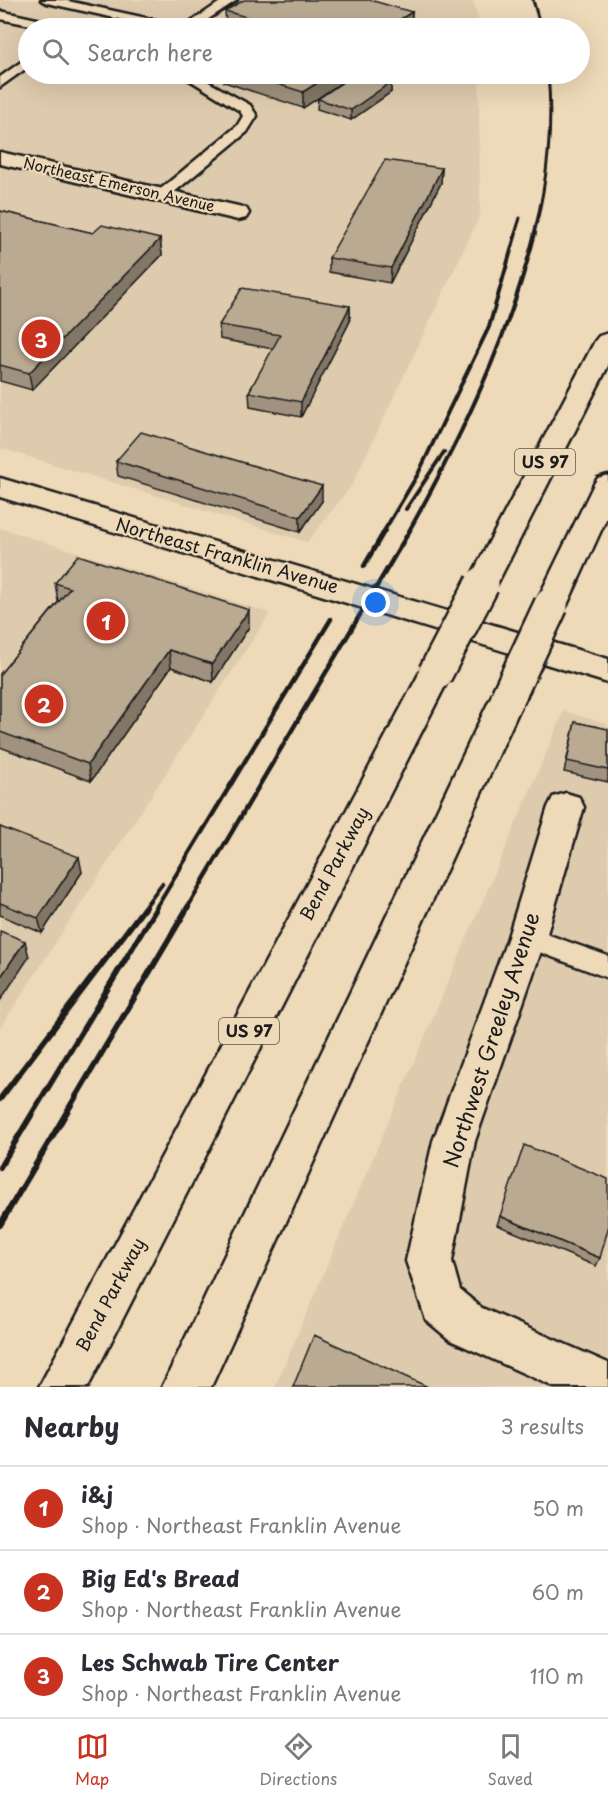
<!DOCTYPE html>
<html lang="en">
<head>
<meta charset="utf-8">
<style>
	:root { --surface:#fff; --page:#f7f7f7; --text:#2b2b33; --muted:#7c7c81; --line:#e1e1e2; --accent:#c8321e }
	body { margin:0; font-family:"Playpen Sans",sans-serif; background:var(--page); color:var(--text) }
	.you { position:absolute; left:376px; top:603px; width:21px; height:21px; margin:-15px; border:4px solid #fff; border-radius:50%; background:#1a73e8; box-shadow:0 0 0 9px #1a73e833 }
	.badge { display:grid; place-items:center; width:39px; height:39px; border-radius:50%; background:var(--accent); color:#fff; font-size:20px; font-weight:700 }
	.pin { position:absolute; translate:-50% -50%; border:3px solid #fff; box-shadow:0 2px 6px #0006 }
	.list { margin:0; padding:0; list-style:none }
	h2 { display:flex; justify-content:space-between; align-items:center; height:78px; margin:0; padding:0 24px; font-size:26px }
	h2 small { font-size:20px; font-weight:400; color:var(--muted) }
	.list li { display:grid; grid-template-columns:39px 1fr auto; gap:18px; align-items:center; box-sizing:border-box; height:84px; padding:0 24px; border-top:2px solid var(--line) }
	.list b { display:block; font-size:22px; white-space:nowrap }
	.list p { margin:0; font-size:20px; white-space:nowrap; color:var(--muted) }
	.list em { font-size:20px; font-style:normal; color:var(--muted) }
	.icon { flex:none; width:33px; height:33px; fill:none; stroke:currentColor; stroke-width:2; stroke-linecap:round; stroke-linejoin:round }
	.map { position:relative; flex:none; width:608px; height:1387px; overflow:hidden }
	.search { position:absolute; background:var(--surface); box-shadow:0 6px 24px #0002; left:18px; right:18px; top:18px; height:66px; display:flex; align-items:center; gap:15px; box-sizing:border-box; padding:0 21px; border-radius:33px; color:var(--muted); font-size:22px }
	.sheet { height:330px; background:var(--surface) }
	nav { display:flex; justify-content:space-around; align-items:center; box-sizing:border-box; height:84px; border-top:2px solid var(--line); background:var(--surface); font-size:16px; color:var(--muted) }
	nav a { display:grid; justify-items:center; gap:3px }
	nav .on { color:var(--accent) }
	.map>svg:first-child { display:block }
	.built { fill:#decbad }
	.lines { fill:none; stroke-linecap:round; stroke-linejoin:round }
	.service-casing { stroke:#1c1c1c; stroke-width:5 }
	.minor-casing { stroke:#1c1c1c; stroke-width:5 }
	.tertiary-casing { stroke:#1c1c1c; stroke-width:5 }
	.trunk-casing { stroke:#1c1c1c; stroke-width:5 }
	.service { fill:#eed9b8; fill-rule:evenodd }
	.minor { fill:#eed9b8; fill-rule:evenodd }
	.tertiary { fill:#eed9b8; fill-rule:evenodd }
	.trunk { fill:#eed9b8; fill-rule:evenodd }
	.rail-far3 { stroke:#1c1c1c; stroke-width:3 }
	.rail-far2 { stroke:#1c1c1c; stroke-width:4 }
	.rail-far1 { stroke:#1c1c1c; stroke-width:4.5 }
	.rail { stroke:#1c1c1c; stroke-width:6 }
	.trunk-bridge-casing { stroke:#1c1c1c; stroke-width:38; stroke-linecap:butt }
	.trunk-bridge { stroke:#eed9b8; stroke-width:33 }
	.wall { fill:#a0927e; stroke:#1c1c1c; stroke-width:1.5 }
	.shaded-wall { fill:#827766; stroke:#1c1c1c; stroke-width:1.5 }
	.building { fill:#baaa92; stroke:#1c1c1c; stroke-width:1.5 }
	.labels { text-anchor:middle; stroke-width:4.5; stroke-linejoin:round; paint-order:stroke }
	.far-street-label { font-size:15px; fill:#1c1c1c; stroke:#eed9b8 }
	.shield { fill:#eed9b8; stroke:#5b554b; stroke-width:1.5 }
	.shield-label { font-size:16px; font-weight:bold; fill:#1c1c1c }
	.street-label { font-size:18px; fill:#1c1c1c; stroke:#eed9b8 }
	.near-street-label { font-size:21px; fill:#1c1c1c; stroke:#eed9b8 }
</style>
</head>
<body>
<div class="map">
<svg width="608" height="1387" viewBox="0 0 608 1387">
	<rect width="100%" height="100%" fill="#eed9b8"/>
	<filter id="ink" filterUnits="userSpaceOnUse"><feTurbulence type="fractalNoise" baseFrequency=".0167" numOctaves="2"/><feDisplacementMap in="SourceGraphic" scale="12" xChannelSelector="R" yChannelSelector="G"/><feConvolveMatrix kernelMatrix="1 2 1 2 8 2 1 2 1" color-interpolation-filters="sRGB"/></filter>
	<g filter="url(#ink)">
		<path class="built" d="M0,0H472L478,15V28H28V74H479L480,215L352,485L307,542L0,448Z
			M0,528L270,613L0,1028Z
			M564,711L608,724V1387H275Z"/>
		<g class="lines">
			<g class="service-casing">
				<path id="service" d="M41,0H63L174,24L180,28H160L47,3Z
					M223,0H237L195,28H182Z
					M0,11L64,25L66,28H46L0,19Z
					M28,57V67L0,87V77Z
					M180,74H194L250,105L257,116L247,132L167,198L162,199L155,195L157,192L237,126L243,116L240,111Z
					M527,927L608,956V978L518,944L515,937L518,930Z"/>
			</g>
			<g class="minor-casing">
				<path id="minor" d="M0,152L238,206L246,208L249,213L246,218L238,220L0,164Z
					M566,793L579,797L584,807L546,937L475,1141L452,1261L460,1290L482,1308L608,1363V1387H554L450,1340L426,1320L406,1261L433,1141L508,937L548,807L553,797Z"/>
			</g>
			<g class="tertiary-casing">
				<path id="tertiary" d="M0,478L608,659V683L0,497Z"/>
			</g>
			<g class="trunk-casing">
				<path id="trunk" d="M608,333V366L497,584L493,591L482,595L471,591L467,584L595,341L599,336Z
					M608,475V515L567,605L562,613L551,616L540,613L535,605L594,484L598,478Z
					M435,662L447,666L451,674L88,1387H39L419,674L423,666Z
					M508,685L520,688L525,697L211,1387H162L491,697L496,688Z"/>
			</g>
			<use href="#service" class="service"/>
			<use href="#minor" class="minor"/>
			<use href="#tertiary" class="tertiary"/>
			<use href="#trunk" class="trunk"/>
			<path class="rail-far3" d="M533,0L541,28
				M515,234L520,218
				M534,234C547,183 553,126 548,74"/>
			<path class="rail-far2" d="M406,509L444,452
				M384,531L418,474L489,327L516,233
				M409,531C462,436 508,339 535,233"/>
			<path class="rail-far1" d="M364,566L385,530
				M144,908L162,884
				M156,908L331,619
				M187,908L410,530"/>
			<path class="rail" d="M0,1099L145,907
				M0,1167L157,907
				M0,1225L188,907"/>
			<g class="trunk-bridge-casing">
				<path id="trunk-bridge" d="M435,674L482,584
					M508,697L551,605"/>
			</g>
			<use href="#trunk-bridge" class="trunk-bridge"/>
		</g>
		<path class="wall" d="M225,11L412,12L411,27L408,28H235L226,26Z
			M223,74H354L303,108L224,82Z
			M391,82V92L351,120L317,109L318,99Z
			M442,168L441,183L390,283L329,272V258Z
			M0,211L93,233L160,239L162,255L32,390L0,381Z
			M350,306V321L301,417L250,407L249,392L273,349L220,339L219,325Z
			M116,461L322,501L300,532L118,476Z
			M55,583L249,627L213,682L171,667L91,781L0,747V674L59,601H58Z
			M575,722L608,729V782L564,772Z
			M0,827L82,872L42,933L0,915Z
			M500,1216L600,1258L596,1266L497,1225Z"/>
		<path class="shaded-wall" d="M412,12L411,27L408,28H386Z
			M331,74H354L303,108V92Z
			M391,82V92L351,120V110Z
			M442,168L441,183L390,283L391,268Z
			M160,239L162,255L32,390L29,373Z
			M350,306V321L301,417V402Z
			M322,486V501L300,532V517Z
			M249,610V627L213,682L212,664Z
			M169,650L171,667L91,781L88,764Z
			M79,857L82,872L42,933L38,918Z
			M25,941L29,957L0,1001V978Z"/>
		<path class="building" d="M244,0H370L412,12L386,28H285L225,11Z
			M245,74H331L303,92Z
			M355,74H363L391,82L351,110L318,99Z
			M385,160L442,168L391,268L329,258Z
			M0,211L93,233L102,225L160,239L29,373L0,365Z
			M242,288L350,306L301,402L249,392L280,335L219,325Z
			M141,432L322,486L300,517L116,461Z
			M78,555L249,610L212,664L169,650L88,764L0,732V674L70,588L55,583Z
			M575,722L608,729V770L567,761Z
			M0,827L79,857L38,918L0,903Z
			M0,931L25,941L0,978Z
			M524,1145L608,1179V1229L600,1258L500,1216Z
			M314,1335L428,1387H293Z"/>
	</g>
	<g class="labels">
		<g class="far-street-label">
			<text transform="translate(119 185) rotate(13)" y="5">Northeast Emerson Avenue</text>
		</g>
		<g class="shield">
			<rect x="515" y="449" width="60" height="26" rx="4.5"/>
			<rect x="219" y="1018" width="60" height="26" rx="4.5"/>
		</g>
		<g class="shield-label">
			<text x="545" y="468">US 97</text>
			<text x="249" y="1037">US 97</text>
		</g>
		<g class="street-label">
			<text transform="translate(227 556) rotate(16)" y="6">Northeast Franklin Avenue</text>
			<text transform="translate(335 864) rotate(-62)" y="6">Bend Parkway</text>
			<text transform="translate(111 1295) rotate(-62)" y="6">Bend Parkway</text>
		</g>
		<g class="near-street-label">
			<text transform="translate(492 1040) rotate(-72)" y="7">Northwest Greeley Avenue</text>
		</g>
	</g>
</svg>
<div class="you"></div>
<div class="pin badge" style="left:106px;top:621px">1</div>
<div class="pin badge" style="left:44px;top:704px">2</div>
<div class="pin badge" style="left:41px;top:339px">3</div>
<div class="search"><svg class="icon" aria-label="search" viewBox="0 0 24 24"><circle cx="10" cy="10" r="6"/><path d="M15 15l6 6"/></svg>Search here</div>
</div>
<section class="sheet">
<h2>Nearby<small>3 results</small></h2>
<ul class="list">
<li><span class="badge">1</span><div><b>i&amp;j</b><p>Shop · Northeast Franklin Avenue</p></div><em>50 m</em></li>
<li><span class="badge">2</span><div><b>Big Ed's Bread</b><p>Shop · Northeast Franklin Avenue</p></div><em>60 m</em></li>
<li><span class="badge">3</span><div><b>Les Schwab Tire Center</b><p>Shop · Northeast Franklin Avenue</p></div><em>110 m</em></li>
</ul>
</section>
<nav>
<a class="on"><svg class="icon" aria-label="map" viewBox="0 0 24 24"><path d="M3 6l6-2 6 2 6-2v14l-6 2-6-2-6 2zM9 4v14M15 6v14"/></svg>Map</a>
<a><svg class="icon" aria-label="directions" viewBox="0 0 24 24"><path d="M12 3l9 9-9 9-9-9zM9 14v-3h6M13 9l2 2-2 2"/></svg>Directions</a>
<a><svg class="icon" aria-label="saved" viewBox="0 0 24 24"><path d="M7 4h10v16l-5-4-5 4z"/></svg>Saved</a>
</nav>
</body>
</html>
